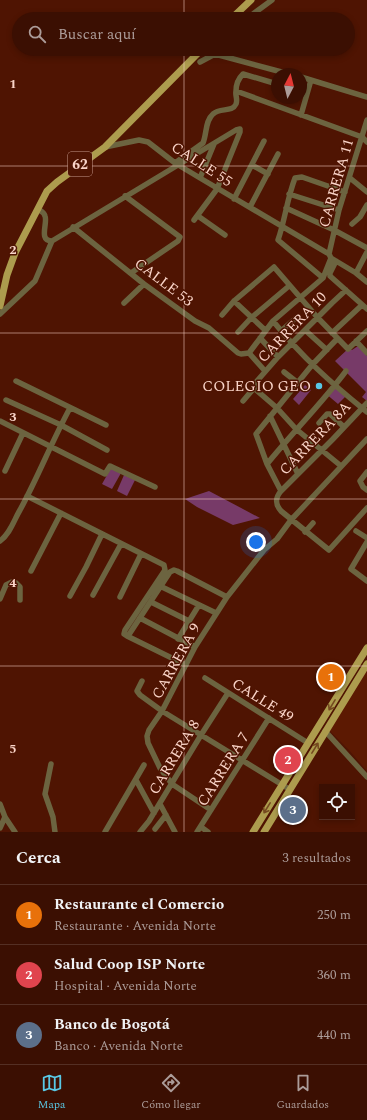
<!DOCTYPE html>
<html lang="es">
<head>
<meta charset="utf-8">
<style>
	:root { --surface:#3b0f02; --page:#42180c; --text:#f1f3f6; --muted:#ac9c99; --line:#542f24; --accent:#59c8e5 }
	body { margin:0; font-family:Spectral,serif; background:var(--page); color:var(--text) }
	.controls { position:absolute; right:12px; bottom:12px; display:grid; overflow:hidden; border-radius:0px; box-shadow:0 2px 6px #0003 }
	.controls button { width:36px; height:36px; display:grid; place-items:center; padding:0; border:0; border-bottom:1px solid var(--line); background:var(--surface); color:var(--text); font:20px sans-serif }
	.compass { position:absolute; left:271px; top:68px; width:36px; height:36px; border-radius:50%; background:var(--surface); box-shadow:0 2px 6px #0003; rotate:7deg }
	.you { position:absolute; left:256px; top:542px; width:14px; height:14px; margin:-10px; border:3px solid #fff; border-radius:50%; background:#1a73e8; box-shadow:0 0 0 6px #1a73e833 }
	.badge { display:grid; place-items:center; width:26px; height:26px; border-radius:50%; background:var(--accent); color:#fff; font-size:13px; font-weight:700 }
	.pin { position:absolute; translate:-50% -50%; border:2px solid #fff; box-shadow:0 1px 4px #0006 }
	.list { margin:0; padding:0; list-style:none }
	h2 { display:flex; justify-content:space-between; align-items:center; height:52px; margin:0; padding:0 16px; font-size:17px }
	h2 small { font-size:13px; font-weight:400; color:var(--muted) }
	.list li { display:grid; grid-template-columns:26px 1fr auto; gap:12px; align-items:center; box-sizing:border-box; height:60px; padding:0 16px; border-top:1px solid var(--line) }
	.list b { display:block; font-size:15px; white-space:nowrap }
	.list p { margin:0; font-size:13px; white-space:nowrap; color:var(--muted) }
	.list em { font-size:13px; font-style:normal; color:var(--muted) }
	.icon { flex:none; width:22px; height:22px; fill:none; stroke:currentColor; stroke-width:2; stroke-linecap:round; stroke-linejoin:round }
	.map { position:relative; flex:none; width:367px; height:832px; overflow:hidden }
	.search { position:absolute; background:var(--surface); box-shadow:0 2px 6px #0003; left:12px; right:12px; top:12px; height:44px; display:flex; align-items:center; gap:10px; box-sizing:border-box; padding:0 14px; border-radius:22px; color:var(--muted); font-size:15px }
	.sheet { height:232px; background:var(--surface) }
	nav { display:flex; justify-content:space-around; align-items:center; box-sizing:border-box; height:56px; border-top:1px solid var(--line); background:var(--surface); font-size:11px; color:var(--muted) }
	nav a { display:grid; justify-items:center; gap:2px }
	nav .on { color:var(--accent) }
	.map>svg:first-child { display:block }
	.built { fill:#5c1902 }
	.green { fill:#773a68 }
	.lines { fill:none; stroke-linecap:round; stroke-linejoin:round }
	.minor { stroke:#6c6440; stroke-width:5.5 }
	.major { stroke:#ad9c4e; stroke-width:7 }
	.oneway { stroke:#754a20 }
	.grid { fill:none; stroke:#fad4c8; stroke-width:1; stroke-opacity:0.55 }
	.poi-dot { fill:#59c8e5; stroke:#4f1402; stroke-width:1.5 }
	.labels { text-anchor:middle; stroke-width:3; stroke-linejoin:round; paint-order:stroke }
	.shield { fill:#4f1402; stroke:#c79a8d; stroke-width:1 }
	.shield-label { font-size:14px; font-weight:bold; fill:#fad4c8 }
	.street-label { font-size:15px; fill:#fad4c8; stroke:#4f1402 }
	.poi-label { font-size:15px; fill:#fad4c8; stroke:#4f1402; text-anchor:end }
	.grid-label { font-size:13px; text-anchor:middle; font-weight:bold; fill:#fad4c8; stroke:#4f1402; stroke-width:3; stroke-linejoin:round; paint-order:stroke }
</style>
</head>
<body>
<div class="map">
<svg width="367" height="832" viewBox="0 0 367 832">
	<rect width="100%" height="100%" fill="#4f1402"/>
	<path class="built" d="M367,669V771L349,750L328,729Z"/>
	<path class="green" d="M358,346L367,356V401L362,397L366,392L335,361L349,348L352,350Z
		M305,385L311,390L299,405L293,399Z
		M335,386L346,396L338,404L325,393Z
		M111,468L121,473L112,489L102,484Z
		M124,475L135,480L127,496L117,491Z
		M209,491L260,518L233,525L197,507L185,499Z"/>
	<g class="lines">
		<path class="minor" d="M239,19L253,14L272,0
			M200,62L215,54L289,74
			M301,77L367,97
			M236,91L362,137L367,142
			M301,115L311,80
			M105,147L139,140L148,142L175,163L200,178L329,254L331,258L356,273L367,282
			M175,163L203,143C207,133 205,121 213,114C220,107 232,113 236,104C238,99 235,96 236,91C236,85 239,78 243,74L277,84
			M252,165L268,174
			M200,178L214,144
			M350,178L367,192
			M289,194L339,210
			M125,196L180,237L178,241L131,273
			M234,199L264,141
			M250,207L278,154
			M286,208L334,230L367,248
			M38,209C41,211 44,212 45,216C48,223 38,241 52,241
			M198,216L225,235
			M352,224L360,217L367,205
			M73,227L144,284L195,321L209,328L238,353L241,354L249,353L273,321L323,278L331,258
			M52,241L236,130L240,129V132L217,189L194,220
			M329,254L339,210L367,120
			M336,261L330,273V276L367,309
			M356,273L367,252
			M323,278L278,240C285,220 287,199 295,178L302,177L345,192
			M234,301L265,330
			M124,303L144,284
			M0,314L35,281L52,241
			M222,315L234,301L274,267L317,317L348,349L367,331
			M273,321C302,357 331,383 367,412
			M305,330L327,350
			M281,331L297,317
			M238,332L251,318L289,286
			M332,333L362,305
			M260,338L278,357
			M356,341L367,353
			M249,353L265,371
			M284,372L298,383
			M16,381L106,425
			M254,388L277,408L296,429L341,466
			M6,400L61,425L107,450
			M243,401L254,388L257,381L278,357L332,303L346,290
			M367,403L333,439L281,491C275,498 275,504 281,511L329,550L367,508
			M270,416L298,474
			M0,421L105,474L110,466L155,487
			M319,423L327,414H330L344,427
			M267,464C293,432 322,403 346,371
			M5,471L23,433
			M367,472L360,481L363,487L367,490
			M281,491L267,464L256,434L312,365L337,339
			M27,496L164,565L165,570L125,630L124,634L127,636L186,665
			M356,531L367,538
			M305,532L313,523
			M0,541C10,534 14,520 20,510C38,477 52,441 70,408
			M367,542L351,569L367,581
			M31,571L61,513
			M162,587L216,613
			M93,595L121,544
			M70,596L86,567L102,534
			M120,597L141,554
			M0,599L6,585L12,582L16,583L20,587V600
			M151,602L189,621
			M140,618L195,647
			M130,633L170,572L174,570L177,571L227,597
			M178,639L199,605
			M205,678L308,743
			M142,681L137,691L140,695L162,711L289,789
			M325,731L367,777
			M51,764L45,794L53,817L55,832
			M136,780L154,813
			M0,804L5,817L15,832
			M160,804L175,832
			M211,810L172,784L160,768L148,743L147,736L149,730L162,711L195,647L227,597L264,550L277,539L291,520L367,439
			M201,827L208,832
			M0,828L5,817
			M155,829L166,815
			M105,832L144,765
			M140,832L149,821L201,735L228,693
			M197,832L269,718"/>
		<path class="major" d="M231,19L251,0
			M0,306L7,275L15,253L47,191L57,182L105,147L202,49
			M253,832L367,648
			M264,832L367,664"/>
	</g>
	<defs><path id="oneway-shaft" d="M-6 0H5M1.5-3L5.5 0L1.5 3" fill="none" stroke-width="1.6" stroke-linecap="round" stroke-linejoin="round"/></defs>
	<g class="oneway">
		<use href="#oneway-shaft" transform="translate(332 705) rotate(121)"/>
		<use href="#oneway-shaft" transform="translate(315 748) rotate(-58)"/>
		<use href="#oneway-shaft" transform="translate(267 808) rotate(122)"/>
	</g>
	<path class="grid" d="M184,0V19M184,49V832M0,166H367M0,333H367M0,499H367M0,666H367"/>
	<circle class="poi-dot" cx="319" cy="386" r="4"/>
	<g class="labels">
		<rect class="shield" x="68" y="152" width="24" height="24" rx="3"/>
		<g class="shield-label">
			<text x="80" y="169">62</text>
		</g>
		<g class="street-label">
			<text transform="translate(202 164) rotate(33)" y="5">CALLE 55</text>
			<text transform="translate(336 183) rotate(-74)" y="5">CARRERA 11</text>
			<text transform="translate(164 282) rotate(37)" y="5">CALLE 53</text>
			<text transform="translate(292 327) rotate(-46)" y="5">CARRERA 10</text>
			<text transform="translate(315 438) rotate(-46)" y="5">CARRERA 8A</text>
			<text transform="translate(176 661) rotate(-61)" y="5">CARRERA 9</text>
			<text transform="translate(263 700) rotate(32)" y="5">CALLE 49</text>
			<text transform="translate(174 757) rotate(-59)" y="5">CARRERA 8</text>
			<text transform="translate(223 769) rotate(-58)" y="5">CARRERA 7</text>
		</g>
		<g class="poi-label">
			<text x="311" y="391">COLEGIO GEO</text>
		</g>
	</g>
	<g class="grid-label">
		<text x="13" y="88">1</text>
		<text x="13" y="254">2</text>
		<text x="13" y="421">3</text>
		<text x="13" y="587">4</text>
		<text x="13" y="753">5</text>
	</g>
</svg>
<div class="controls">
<button><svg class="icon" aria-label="locate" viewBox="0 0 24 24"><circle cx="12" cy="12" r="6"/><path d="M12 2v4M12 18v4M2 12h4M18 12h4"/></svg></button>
</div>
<svg class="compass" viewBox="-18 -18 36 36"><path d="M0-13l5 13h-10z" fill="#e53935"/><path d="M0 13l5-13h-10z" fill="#ac9c99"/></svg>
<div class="you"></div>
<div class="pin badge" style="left:331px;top:677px;background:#e8710a">1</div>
<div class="pin badge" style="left:288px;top:760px;background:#e0444e">2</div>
<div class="pin badge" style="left:293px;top:810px;background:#5c6f8a">3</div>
<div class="search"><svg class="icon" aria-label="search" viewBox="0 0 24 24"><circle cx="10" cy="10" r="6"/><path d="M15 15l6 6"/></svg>Buscar aquí</div>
</div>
<section class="sheet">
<h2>Cerca<small>3 resultados</small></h2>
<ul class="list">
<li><span class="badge" style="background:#e8710a">1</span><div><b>Restaurante el Comercio</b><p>Restaurante · Avenida Norte</p></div><em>250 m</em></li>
<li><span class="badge" style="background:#e0444e">2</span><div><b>Salud Coop ISP Norte</b><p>Hospital · Avenida Norte</p></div><em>360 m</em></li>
<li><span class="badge" style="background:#5c6f8a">3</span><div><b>Banco de Bogotá</b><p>Banco · Avenida Norte</p></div><em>440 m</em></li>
</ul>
</section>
<nav>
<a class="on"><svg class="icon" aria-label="map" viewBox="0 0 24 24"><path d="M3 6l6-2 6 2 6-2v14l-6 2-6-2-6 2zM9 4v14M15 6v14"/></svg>Mapa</a>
<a><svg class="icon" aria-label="directions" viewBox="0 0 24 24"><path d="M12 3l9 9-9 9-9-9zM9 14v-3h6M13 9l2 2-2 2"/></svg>Cómo llegar</a>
<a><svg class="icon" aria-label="saved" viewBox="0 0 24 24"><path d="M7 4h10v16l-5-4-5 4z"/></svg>Guardados</a>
</nav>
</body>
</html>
